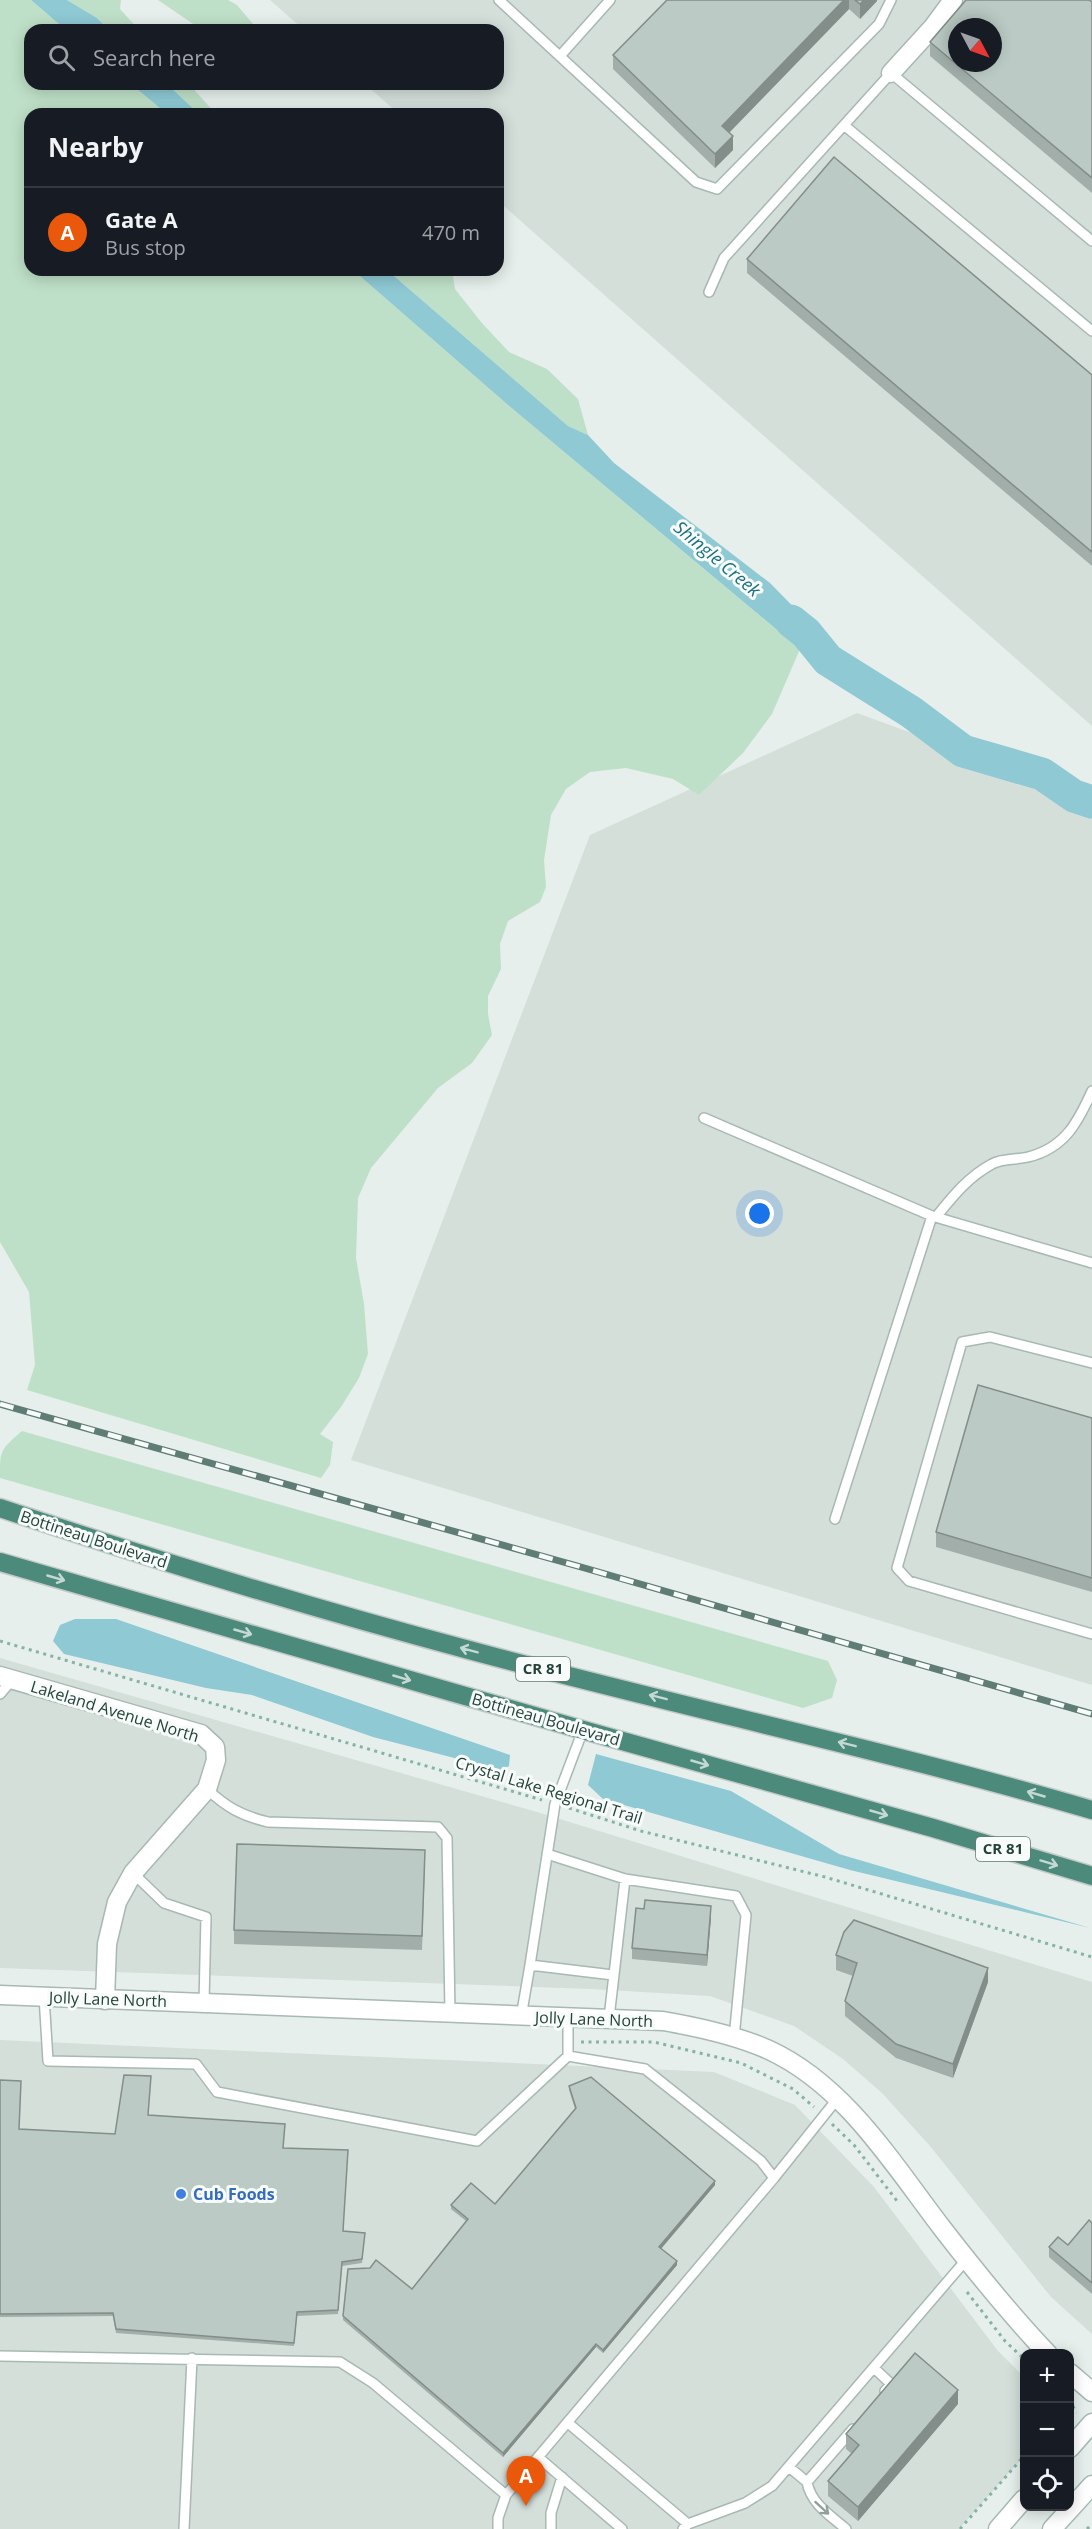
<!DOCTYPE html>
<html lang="en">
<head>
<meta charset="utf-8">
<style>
	:root { --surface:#171b24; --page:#242831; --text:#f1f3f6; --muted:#9ea1a6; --line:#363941; --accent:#ea580c }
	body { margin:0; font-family:"Open Sans",sans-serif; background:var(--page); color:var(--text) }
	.controls { position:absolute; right:18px; bottom:18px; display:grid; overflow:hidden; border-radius:12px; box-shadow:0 3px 15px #0003 }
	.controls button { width:54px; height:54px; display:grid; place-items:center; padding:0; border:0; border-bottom:2px solid var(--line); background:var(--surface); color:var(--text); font:30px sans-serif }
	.compass { position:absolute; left:948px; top:18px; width:54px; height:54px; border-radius:50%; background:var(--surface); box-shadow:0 3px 15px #0003; rotate:131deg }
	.you { position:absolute; left:760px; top:1214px; width:21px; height:21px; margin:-15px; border:4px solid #fff; border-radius:50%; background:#1a73e8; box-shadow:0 0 0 9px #1a73e833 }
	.badge { display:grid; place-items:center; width:39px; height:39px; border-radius:50%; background:var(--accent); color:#fff; font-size:20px; font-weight:700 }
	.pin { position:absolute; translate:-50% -50px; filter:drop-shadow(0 2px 3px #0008) }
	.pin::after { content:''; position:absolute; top:32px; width:21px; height:18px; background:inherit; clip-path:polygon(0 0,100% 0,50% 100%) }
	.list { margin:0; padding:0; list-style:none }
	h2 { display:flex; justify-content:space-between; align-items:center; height:78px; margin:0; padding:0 24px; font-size:26px }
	h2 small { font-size:20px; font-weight:400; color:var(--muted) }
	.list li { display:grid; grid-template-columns:39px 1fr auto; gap:18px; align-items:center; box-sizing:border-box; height:90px; padding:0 24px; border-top:2px solid var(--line) }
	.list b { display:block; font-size:22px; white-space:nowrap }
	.list p { margin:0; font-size:20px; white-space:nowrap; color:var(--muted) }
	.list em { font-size:20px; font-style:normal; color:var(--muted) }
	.icon { flex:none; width:33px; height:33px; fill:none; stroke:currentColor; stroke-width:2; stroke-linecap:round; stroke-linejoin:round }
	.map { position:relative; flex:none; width:1092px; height:2529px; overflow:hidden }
	.search { position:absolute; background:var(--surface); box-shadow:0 3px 15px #0003; left:24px; top:24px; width:480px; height:66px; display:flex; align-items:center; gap:15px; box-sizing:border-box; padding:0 21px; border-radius:18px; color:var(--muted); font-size:22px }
	.panel { position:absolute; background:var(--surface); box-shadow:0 3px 15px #0003; left:24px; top:108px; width:480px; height:168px; border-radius:18px }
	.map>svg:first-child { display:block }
	.built { fill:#d4dfda; fill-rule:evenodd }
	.green { fill:#bfe0c8 }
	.water { fill:#8ec9d4 }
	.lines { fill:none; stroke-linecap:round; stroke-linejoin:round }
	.river { stroke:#8ec9d4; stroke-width:33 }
	.service-casing { stroke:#a8b8b2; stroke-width:12 }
	.minor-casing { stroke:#a8b8b2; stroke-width:21 }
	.tertiary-casing { stroke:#a8b8b2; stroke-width:21 }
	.secondary-casing { stroke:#a4bbb3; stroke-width:21 }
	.trunk-casing { stroke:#c2cac8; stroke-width:21 }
	.path { stroke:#86b3a5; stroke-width:3; stroke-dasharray:3 4.5; stroke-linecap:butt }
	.service { stroke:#fff; stroke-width:9 }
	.minor { stroke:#fff; stroke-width:18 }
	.tertiary { stroke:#fff; stroke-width:18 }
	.secondary { stroke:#fff; stroke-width:18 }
	.trunk { stroke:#4c8a7c; stroke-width:18 }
	.rail-casing { stroke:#5f7d75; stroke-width:7 }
	.rail { stroke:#f7fbf9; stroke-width:4.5; stroke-dasharray:14; stroke-linecap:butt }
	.wall { fill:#a1aea9 }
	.shaded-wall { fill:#838d89 }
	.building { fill:#bbcac4; stroke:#838d89; stroke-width:1.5; fill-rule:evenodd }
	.oneway { stroke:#c4d9d4 }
	.oneway2 { stroke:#92a09c }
	.shop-dot { fill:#3f7fe0; stroke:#f7fbf9; stroke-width:2 }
	.labels { text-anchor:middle; stroke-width:6; stroke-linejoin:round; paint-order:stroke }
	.shield { fill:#f7fbf9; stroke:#637a73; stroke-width:1.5 }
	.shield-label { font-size:15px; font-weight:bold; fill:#24423a }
	.street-label { font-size:16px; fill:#24423a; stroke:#f7fbf9 }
	.shop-label { font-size:16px; font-weight:bold; fill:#366cbe; stroke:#f7fbf9; text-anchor:start }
	.water-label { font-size:18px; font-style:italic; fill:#1c6f80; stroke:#f7fbf9 }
</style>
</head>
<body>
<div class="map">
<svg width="1092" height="2529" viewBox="0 0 1092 2529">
	<rect width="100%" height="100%" fill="#e6efeb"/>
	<path class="built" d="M270,0H1092V726L498,201V114H399L365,84H498V30H304ZM957,27H993V63H957Z
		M857,713L1092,799V1685L351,1460L590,835Z
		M0,1658L537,1812L1092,1982V2334L1051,2297L930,2146L882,2093L843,2059L794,2026L710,1996L591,1989L0,1968Z
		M0,2040L714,2072L795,2105L874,2187L998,2351L1024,2377V2456L959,2529H0Z"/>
	<path class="green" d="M0,0H31L66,30H30V84H131L167,114H30V270H353L508,405L800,649L772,714L743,753L699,795L673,779L626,768L590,772L566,789L551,815L544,860L546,887L540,902L508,921L500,944L501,969L488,996V1014L492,1035L472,1063L438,1088L371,1168L358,1198L356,1258L364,1304L368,1354L359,1378L341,1407L320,1434L333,1442L330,1465L321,1478L27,1390L35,1365L29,1292L0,1242Z
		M67,0H121L120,9L139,30H109L97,18Z
		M158,0H228L237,5L258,30H202Z
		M167,84H189L216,114H199Z
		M387,270H452L455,289L481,322L509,352L547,369L578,399L588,435L568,426Z
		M22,1431L828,1661L837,1680L832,1698L803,1708L0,1478C0,1450 0,1450 22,1431Z"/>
	<path class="water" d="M31,0H67L97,18L109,30H66Z
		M131,84H167L199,114H167Z
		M353,270H387L568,426L588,435L614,463L770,583L819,633L825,664L800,649L508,405Z
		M75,1619H116L510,1755L509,1766L501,1770L373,1737L252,1695L206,1688L64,1654L53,1641L60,1625Z
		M596,1754L731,1791L839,1854L1090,1928L850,1870L603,1799L588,1785Z"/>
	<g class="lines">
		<path class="river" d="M791,621L806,633L828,660L911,712L963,751L1042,774L1074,796L1092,802"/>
		<g class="service-casing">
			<path id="service" d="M499,0L696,182L717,189L879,24L891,0
				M560,56L610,0
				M845,126L1092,331
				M709,292L724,258L891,73L1092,241
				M704,1118L932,1216L1092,1263
				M936,1217C953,1196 968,1177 992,1164C1002,1158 1017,1160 1028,1157C1065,1148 1078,1122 1092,1091
				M1092,1363L990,1337L962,1342L897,1568L909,1581L1092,1634
				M835,1519L932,1216
				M0,1694L12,1680
				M583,1730L555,1804L530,1965L613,1975
				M207,1789C226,1807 242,1816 268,1822L438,1827L447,1838L450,2013
				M547,1854L625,1879L736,1896L746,1915L734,2038
				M133,1873L164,1903L206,1917L204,2002
				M44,1996L48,2061L196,2064L217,2092L477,2141L568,2056L645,2069L761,2161L774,2178
				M521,2017L530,1965
				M568,2017V2056
				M609,2018L625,1879
				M0,2356L340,2362L373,2383L506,2495
				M874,2368L891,2384L885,2391
				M568,2423L688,2524
				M538,2457L622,2529
				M789,2467L807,2482L853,2429
				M807,2482C811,2504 830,2515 846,2529
				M184,2529L192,2358
				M498,2529V2518L506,2495L774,2178L838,2098
				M551,2529V2513L562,2477
				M683,2529L688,2524L745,2503L772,2486L966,2260"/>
		</g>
		<g class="minor-casing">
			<path id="minor" d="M891,73L933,27L953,0
				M0,1676L201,1734L215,1747L216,1760L207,1789L133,1873L117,1902L107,1944L105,2000"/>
		</g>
		<g class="tertiary-casing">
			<path id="tertiary" d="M0,1995L663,2021C698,2027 736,2035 769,2050C845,2085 893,2164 942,2228C976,2272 1010,2314 1048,2354
				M1070,2373L1092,2392"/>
		</g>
		<g class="secondary-casing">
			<path id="secondary" d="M1070,2448L1092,2423
				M998,2529L1024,2499
				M1052,2529L1092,2485"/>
		</g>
		<g class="trunk-casing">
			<path id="trunk" d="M0,1508C155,1560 311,1608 469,1650C676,1706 886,1750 1092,1810
				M0,1562L583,1730L933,1828L1092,1876"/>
		</g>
		<path class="path" d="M0,1641L542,1800
			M569,1808L641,1831L825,1877L1092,1957
			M581,2042H654L741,2063L793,2089L814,2107
			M832,2124L854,2145L897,2201
			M967,2292L1005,2341L1024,2359
			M1070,2399L1076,2413
			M960,2529L1024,2456
			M1087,2529L1092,2524"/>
		<use href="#service" class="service"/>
		<use href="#minor" class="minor"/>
		<use href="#tertiary" class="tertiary"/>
		<use href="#secondary" class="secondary"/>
		<use href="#trunk" class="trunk"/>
		<g class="rail-casing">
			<path id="rail" d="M0,1404L581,1567L1092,1714"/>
		</g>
		<use href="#rail" class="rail"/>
	</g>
	<path class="wall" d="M667,0H877V1L860,19L849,9L729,133L733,150L715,168L613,69V55Z
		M1092,2V193L930,56V42Z
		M747,259L1092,375V566L747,273Z
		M1092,1418V1592L936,1547V1532Z
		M425,1864L422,1950L234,1944V1930Z
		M711,1917L707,1966L632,1959V1948Z
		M836,1955L988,1982L953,2078L896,2058L845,2016V2001L853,1976L836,1970Z
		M0,2080L19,2129L115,2134L148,2115L283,2148L343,2231L365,2233L362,2263L342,2266L338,2314L297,2316L294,2346L116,2333L113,2316L0,2317Z
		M569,2086L715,2185L661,2249L677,2265L603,2353L596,2347L503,2457L343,2320V2316L412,2289L466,2221L451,2209V2205L495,2204L575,2109L569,2090Z
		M1092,2223V2294L1049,2257V2247L1068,2245Z
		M958,2404L858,2521L828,2496V2481L852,2454L846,2449V2434Z"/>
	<path class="shaded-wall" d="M844,0H849V9L722,140V126Z
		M864,0H877V1L860,19V4Z
		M733,136V150L715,168V154Z
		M711,1906V1917L707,1966V1955Z
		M988,1968V1982L953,2078V2064Z
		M715,2181V2185L659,2251V2247Z
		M677,2261V2265L603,2353V2350Z
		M596,2344V2347L503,2457V2453Z
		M958,2390V2404L858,2521V2507Z"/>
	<path class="building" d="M667,0H844L722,126L733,136L715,154L613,55Z
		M855,0H864L860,4Z
		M966,0H1089L1092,2V178L930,42ZM957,27H993V63H957Z
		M834,157L1092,375V552L747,259Z
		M978,1385L1092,1418V1578L936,1532Z
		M237,1844L425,1850L422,1936L234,1930Z
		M645,1900L711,1906L707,1955L632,1948L636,1908L644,1909Z
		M854,1920L988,1968L953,2064L896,2044L845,2001L857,1963L836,1955L844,1932Z
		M124,2075L151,2076L148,2115L285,2124L283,2148L348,2150L343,2231L365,2233L362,2259L342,2262L338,2310L297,2312L294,2343L116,2329L113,2313L0,2314V2080L21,2081L19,2129L115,2134Z
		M591,2077L715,2181L659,2247L677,2261L603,2350L596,2344L503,2453L343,2316L348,2269L370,2268L376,2260L412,2289L468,2219L451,2205L471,2183L495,2204L576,2108L569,2086Z
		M1089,2220L1092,2223V2283L1049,2247L1058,2237L1068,2245Z
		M915,2353L958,2390L858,2507L828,2481L859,2445L846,2434Z"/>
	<defs><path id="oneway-shaft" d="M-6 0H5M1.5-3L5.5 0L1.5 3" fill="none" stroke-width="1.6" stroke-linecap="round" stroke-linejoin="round" transform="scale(1.5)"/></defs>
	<g class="oneway">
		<use href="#oneway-shaft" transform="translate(56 1578) rotate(16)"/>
		<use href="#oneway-shaft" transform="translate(243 1632) rotate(16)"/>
		<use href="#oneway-shaft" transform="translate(469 1650) rotate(-165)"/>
		<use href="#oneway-shaft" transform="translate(402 1678) rotate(16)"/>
		<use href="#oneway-shaft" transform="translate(658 1697) rotate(-166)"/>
		<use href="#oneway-shaft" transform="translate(847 1744) rotate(-166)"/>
		<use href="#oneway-shaft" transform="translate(700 1763) rotate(16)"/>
		<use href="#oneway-shaft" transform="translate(1036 1794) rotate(-164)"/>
		<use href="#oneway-shaft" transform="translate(879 1813) rotate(16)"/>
		<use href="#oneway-shaft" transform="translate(1049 1863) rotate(17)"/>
	</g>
	<use class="oneway2" href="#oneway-shaft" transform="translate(822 2508) rotate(42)"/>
	<circle class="shop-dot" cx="181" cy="2194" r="6"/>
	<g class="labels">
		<g class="shield">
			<rect x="516" y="1657" width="54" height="24" rx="4.5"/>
			<rect x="976" y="1837" width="54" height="24" rx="4.5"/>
		</g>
		<g class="shield-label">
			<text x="543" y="1674">CR 81</text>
			<text x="1003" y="1854">CR 81</text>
		</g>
		<g class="street-label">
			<text transform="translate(94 1539) rotate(18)" y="6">Bottineau Boulevard</text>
			<text transform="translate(115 1711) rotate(17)" y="6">Lakeland Avenue North</text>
			<text transform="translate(546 1719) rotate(16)" y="6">Bottineau Boulevard</text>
			<text transform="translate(549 1790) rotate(17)" y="6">Crystal Lake Regional Trail</text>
			<text transform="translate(108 1999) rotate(2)" y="6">Jolly Lane North</text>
			<text transform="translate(594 2019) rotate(2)" y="6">Jolly Lane North</text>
		</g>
		<g class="shop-label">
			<text x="193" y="2200">Cub Foods</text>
		</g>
		<g class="water-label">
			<text transform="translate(717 559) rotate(40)" y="6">Shingle Creek</text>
		</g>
	</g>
</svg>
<div class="controls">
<button>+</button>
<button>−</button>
<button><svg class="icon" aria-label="locate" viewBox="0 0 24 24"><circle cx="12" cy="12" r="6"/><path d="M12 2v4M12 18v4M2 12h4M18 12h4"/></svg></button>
</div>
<svg class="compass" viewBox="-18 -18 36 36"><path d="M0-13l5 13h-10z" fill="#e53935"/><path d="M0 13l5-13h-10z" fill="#9ea1a6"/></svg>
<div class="you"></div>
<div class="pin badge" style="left:526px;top:2506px">A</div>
<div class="search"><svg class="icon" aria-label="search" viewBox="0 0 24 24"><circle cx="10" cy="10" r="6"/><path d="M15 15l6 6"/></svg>Search here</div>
<section class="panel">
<h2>Nearby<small></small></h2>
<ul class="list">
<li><span class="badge">A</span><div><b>Gate A</b><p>Bus stop</p></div><em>470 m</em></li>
</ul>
</section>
</div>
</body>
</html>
